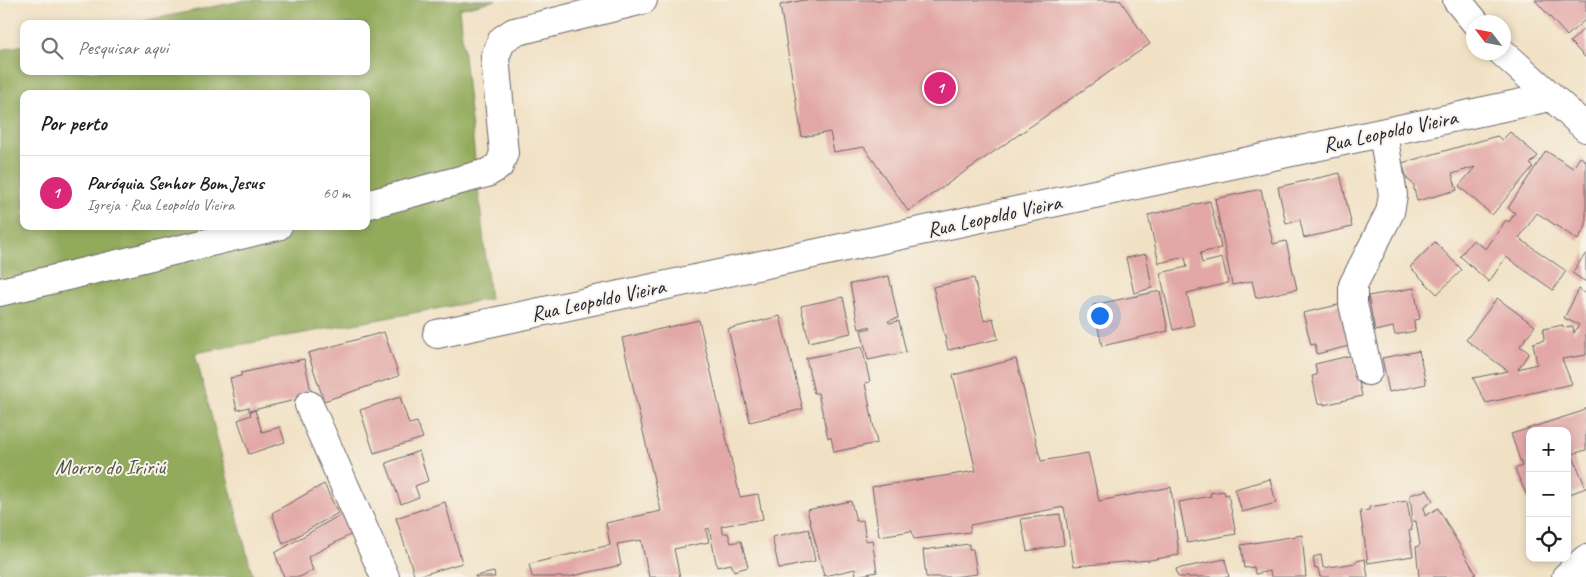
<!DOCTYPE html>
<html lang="pt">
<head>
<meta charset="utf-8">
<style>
	:root { --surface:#fff; --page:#f6f6f6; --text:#202124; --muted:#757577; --line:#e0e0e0; --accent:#db2777 }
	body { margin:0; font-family:Caveat,sans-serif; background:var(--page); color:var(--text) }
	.controls { position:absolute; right:15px; bottom:15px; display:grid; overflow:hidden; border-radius:10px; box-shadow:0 2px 8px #0003 }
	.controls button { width:45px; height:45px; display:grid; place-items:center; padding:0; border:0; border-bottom:1px solid var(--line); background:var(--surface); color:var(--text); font:25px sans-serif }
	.compass { position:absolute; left:1466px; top:15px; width:45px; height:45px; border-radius:50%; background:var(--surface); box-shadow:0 2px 8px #0003; rotate:302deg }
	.you { position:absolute; left:1099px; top:315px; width:18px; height:18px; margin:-12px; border:4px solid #fff; border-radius:50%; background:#1a73e8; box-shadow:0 0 0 8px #1a73e833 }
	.badge { display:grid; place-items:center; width:32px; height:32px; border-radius:50%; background:var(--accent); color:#fff; font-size:16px; font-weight:700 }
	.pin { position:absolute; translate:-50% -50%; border:2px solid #fff; box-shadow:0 1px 5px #0006 }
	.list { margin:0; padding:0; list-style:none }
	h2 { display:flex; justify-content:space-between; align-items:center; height:65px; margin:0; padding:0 20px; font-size:21px }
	h2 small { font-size:16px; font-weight:400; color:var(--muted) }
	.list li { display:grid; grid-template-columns:32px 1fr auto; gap:15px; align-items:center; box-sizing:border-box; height:75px; padding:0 20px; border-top:1px solid var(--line) }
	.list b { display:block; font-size:19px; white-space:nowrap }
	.list p { margin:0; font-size:16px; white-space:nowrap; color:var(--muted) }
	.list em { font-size:16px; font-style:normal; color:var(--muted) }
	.icon { flex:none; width:28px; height:28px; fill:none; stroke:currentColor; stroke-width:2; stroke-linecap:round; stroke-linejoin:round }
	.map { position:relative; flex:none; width:1586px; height:577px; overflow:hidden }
	.search { position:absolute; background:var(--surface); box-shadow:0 2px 8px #0003; left:20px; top:20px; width:350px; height:55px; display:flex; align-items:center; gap:12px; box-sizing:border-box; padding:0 18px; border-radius:10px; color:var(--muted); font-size:19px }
	.panel { position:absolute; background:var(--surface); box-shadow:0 2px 8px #0003; left:20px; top:90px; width:350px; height:140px; border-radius:10px }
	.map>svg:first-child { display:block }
	.forest { fill:#92aa5c; stroke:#5a664c; fill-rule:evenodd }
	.building { fill:#e2a7a6 }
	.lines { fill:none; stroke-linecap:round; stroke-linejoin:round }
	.minor-casing { stroke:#6a656b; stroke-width:30 }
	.major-casing { stroke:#6a656b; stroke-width:30 }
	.minor { stroke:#fff; stroke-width:28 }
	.major { stroke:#fff; stroke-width:28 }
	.labels { text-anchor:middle; stroke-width:4; stroke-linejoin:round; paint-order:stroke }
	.street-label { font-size:21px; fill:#22223b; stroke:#f7f3e8 }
	.park-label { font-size:21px; fill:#4f5348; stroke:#f7f3e8 }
</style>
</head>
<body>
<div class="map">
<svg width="1586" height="577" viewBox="0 0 1586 577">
	<rect width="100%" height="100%" fill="#f7f3e8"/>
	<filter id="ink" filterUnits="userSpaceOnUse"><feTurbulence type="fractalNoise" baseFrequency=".02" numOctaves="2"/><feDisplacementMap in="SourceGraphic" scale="10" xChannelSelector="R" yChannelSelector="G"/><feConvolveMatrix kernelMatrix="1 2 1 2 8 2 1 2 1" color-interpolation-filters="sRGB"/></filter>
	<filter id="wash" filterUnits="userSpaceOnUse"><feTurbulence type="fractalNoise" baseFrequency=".0096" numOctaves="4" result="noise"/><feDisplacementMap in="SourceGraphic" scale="20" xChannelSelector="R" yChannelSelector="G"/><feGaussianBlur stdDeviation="1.12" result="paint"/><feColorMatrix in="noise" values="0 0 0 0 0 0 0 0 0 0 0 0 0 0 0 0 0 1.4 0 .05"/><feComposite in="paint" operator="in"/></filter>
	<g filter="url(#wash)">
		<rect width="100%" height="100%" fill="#f1e1c4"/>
		<path class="forest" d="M246,0H496L459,9L490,299L195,353L253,577H0V50L24,45V71H366V24H129ZM24,94H366V226H24Z"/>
		<g id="blocks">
			<path class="building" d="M804,0H1120L1150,44L908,211L864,147L834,152L830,132L802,137L780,5Z
				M1535,0H1586V19L1567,36Z
				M1586,27V58L1570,42Z
				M1510,132L1538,156L1530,164L1533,167L1492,215L1459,186L1475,167L1452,174L1457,190L1417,201L1414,189V185L1407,179L1402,163L1497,136L1502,140Z
				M1546,151L1573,168L1580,157L1586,161V226L1578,240L1537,213L1519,238L1566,271L1553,290L1506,257L1489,282L1460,256L1473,240L1486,249L1506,220L1509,222L1515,213L1508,208Z
				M1340,173L1352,227L1304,238L1300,220L1286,224L1278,187Z
				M1261,189L1273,244L1286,241L1297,289L1256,298L1252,281L1232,285L1215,199Z
				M1210,201L1221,248L1200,253L1202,263L1222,258L1228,283L1187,293L1194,325L1173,330L1160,273L1187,267L1185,257L1159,263L1148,215Z
				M1435,242L1462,270L1437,294L1410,267Z
				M1586,253V282L1572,273Z
				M1146,254L1152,288L1134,293L1126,258Z
				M889,276L898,318L888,321L889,323L899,321L906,352L868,360L861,330L871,328L870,326L859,329L850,284Z
				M974,278L984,321L993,318L998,339L948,350L933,287Z
				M1414,288L1420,319L1414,320L1415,331L1395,335L1393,327L1375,331L1368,296Z
				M1579,289L1586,294V355L1562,359L1572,384L1486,403L1473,378L1508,371L1466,340L1497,298L1535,326L1520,346L1529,353L1518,369L1537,364L1533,343L1544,340L1543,329L1563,325V328L1573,326L1574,333L1579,325L1564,318Z
				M1160,291L1168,331L1102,346L1093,305Z
				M843,297L851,333L809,342L801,306Z
				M1342,304L1350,336L1346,337L1349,346L1317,354L1315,344L1311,345L1303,313Z
				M780,316L803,409L750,422L728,329Z
				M699,320L740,497L758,494L763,519L721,526L723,533H728L731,543L741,541L748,567L734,571L731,564L717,567L709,528L706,529L709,542L674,549L680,577H649L641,540L617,544L621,565L568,577H532L529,564L610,545L606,523L661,511L622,338Z
				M384,332L399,376L324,401L308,353Z
				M862,347L870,382L865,383L877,443L834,452L831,437L828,438L818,393H814L806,358Z
				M1419,351L1426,384L1389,392L1382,358Z
				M1353,355L1362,396L1324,405V403L1318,404L1312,376L1317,375L1315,364Z
				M304,359L312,396L249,411V407L237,410L230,378L241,376V373Z
				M1016,359L1041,461L1088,453L1099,501L1171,487L1179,555L1150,560L1074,566L1064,507L970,525V532L914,539L912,531L879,536L872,487L976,471L953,375Z
				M400,397L409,424L417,422L423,438L374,453L360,410Z
				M1586,408V450L1572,454L1586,488L1567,495V431H1530V503L1515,469L1522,466L1511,434L1583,411Z
				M255,410L262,432L280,427L285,442L249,454L238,420L251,415L250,412Z
				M419,451L428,481L415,486L419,497L401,504L386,463Z
				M1270,479L1276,503L1242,512L1235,489Z
				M324,484L338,513L283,544L272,513Z
				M1427,490L1433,501L1424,507L1425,516L1438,508L1476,574L1471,577H1419L1416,547L1420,545L1416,521L1413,522L1410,495Z
				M1224,491L1225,495L1228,494L1236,534L1187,543L1179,502L1211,496L1210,493Z
				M851,501L856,521L863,520L866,541L872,540L877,572L856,576L855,569L824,576L807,510Z
				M1407,501L1412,530L1409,531L1413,556L1368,563L1360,511L1369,510V507Z
				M445,502L462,563L415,577L396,518Z
				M343,513L352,534L308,557L313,570L300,577H284L275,553Z
				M1060,514L1064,545L1027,551L1021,519Z
				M809,529L815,561L779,569L772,537Z
				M1302,535L1306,577H1271L1270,571L1255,574L1254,567L1244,568L1241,545Z
				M969,544V549H973L977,574L952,577H926L923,550Z
				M1321,555L1323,568L1356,563V561L1365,559L1368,577H1320L1318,568L1315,569L1313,557Z
				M1225,559L1229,577H1178L1176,569Z
				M494,572L495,577H475V576Z"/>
		</g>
	</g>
	<g filter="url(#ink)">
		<use href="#blocks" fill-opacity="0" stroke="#6a656b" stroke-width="1"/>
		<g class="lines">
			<g class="minor-casing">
				<path id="minor" d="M366,205L487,173L499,166L504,153L495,57L502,40L514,32L643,0
					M0,292L278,226
					M437,334L1550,97
					M1368,371L1353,304V285L1390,212L1393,195L1383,133
					M309,405L385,577
					M1566,577L1586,559"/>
			</g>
			<g class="major-casing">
				<path id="major" d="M1457,0L1475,22
					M1502,52L1586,128"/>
			</g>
			<use href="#minor" class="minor"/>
			<use href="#major" class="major"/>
		</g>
	</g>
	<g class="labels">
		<g class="street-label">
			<text transform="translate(1390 131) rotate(-12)" y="7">Rua Leopoldo Vieira</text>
			<text transform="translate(994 216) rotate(-12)" y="7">Rua Leopoldo Vieira</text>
			<text transform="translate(598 300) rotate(-12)" y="7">Rua Leopoldo Vieira</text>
		</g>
		<g class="park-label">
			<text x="110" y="474">Morro do Iririú</text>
		</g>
	</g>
</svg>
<div class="controls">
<button>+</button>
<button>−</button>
<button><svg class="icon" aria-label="locate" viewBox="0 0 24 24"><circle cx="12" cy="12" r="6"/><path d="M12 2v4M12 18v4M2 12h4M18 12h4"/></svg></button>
</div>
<svg class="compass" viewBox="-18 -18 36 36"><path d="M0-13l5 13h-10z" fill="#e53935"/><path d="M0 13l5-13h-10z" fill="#757577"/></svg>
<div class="you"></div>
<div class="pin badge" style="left:940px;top:88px">1</div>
<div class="search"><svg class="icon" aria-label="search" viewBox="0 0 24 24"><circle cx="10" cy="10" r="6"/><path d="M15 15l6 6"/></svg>Pesquisar aqui</div>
<section class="panel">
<h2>Por perto<small></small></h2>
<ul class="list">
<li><span class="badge">1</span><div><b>Paróquia Senhor Bom Jesus</b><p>Igreja · Rua Leopoldo Vieira</p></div><em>60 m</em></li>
</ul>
</section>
</div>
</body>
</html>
